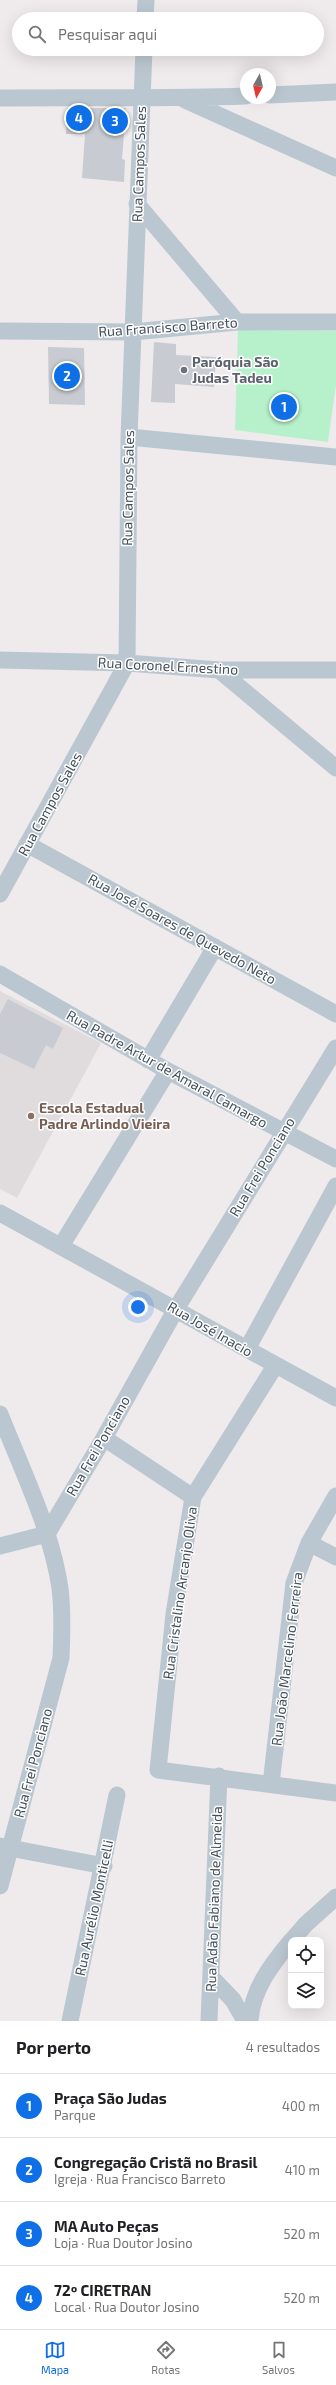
<!DOCTYPE html>
<html lang="pt">
<head>
<meta charset="utf-8">
<style>
	:root { --surface:#fff; --page:#f2f2f2; --text:#202124; --muted:#757577; --line:#e0e0e0; --accent:#0f6fe6 }
	body { margin:0; font-family:"Exo 2",sans-serif; background:var(--page); color:var(--text) }
	.controls { position:absolute; right:12px; bottom:12px; display:grid; overflow:hidden; border-radius:8px; box-shadow:0 4px 16px #0002 }
	.controls button { width:36px; height:36px; display:grid; place-items:center; padding:0; border:0; border-bottom:1px solid var(--line); background:var(--surface); color:var(--text); font:20px sans-serif }
	.compass { position:absolute; left:240px; top:68px; width:36px; height:36px; border-radius:50%; background:var(--surface); box-shadow:0 4px 16px #0002; rotate:188deg }
	.you { position:absolute; left:138px; top:1307px; width:14px; height:14px; margin:-10px; border:3px solid #fff; border-radius:50%; background:#1a73e8; box-shadow:0 0 0 6px #1a73e833 }
	.badge { display:grid; place-items:center; width:26px; height:26px; border-radius:50%; background:var(--accent); color:#fff; font-size:13px; font-weight:700 }
	.pin { position:absolute; translate:-50% -50%; border:2px solid #fff; box-shadow:0 1px 4px #0006 }
	.list { margin:0; padding:0; list-style:none }
	h2 { display:flex; justify-content:space-between; align-items:center; height:52px; margin:0; padding:0 16px; font-size:17px }
	h2 small { font-size:13px; font-weight:400; color:var(--muted) }
	.list li { display:grid; grid-template-columns:26px 1fr auto; gap:12px; align-items:center; box-sizing:border-box; height:64px; padding:0 16px; border-top:1px solid var(--line) }
	.list b { display:block; font-size:15px; white-space:nowrap }
	.list p { margin:0; font-size:13px; white-space:nowrap; color:var(--muted) }
	.list em { font-size:13px; font-style:normal; color:var(--muted) }
	.icon { flex:none; width:22px; height:22px; fill:none; stroke:currentColor; stroke-width:2; stroke-linecap:round; stroke-linejoin:round }
	.map { position:relative; flex:none; width:336px; height:2021px; overflow:hidden }
	.search { position:absolute; background:var(--surface); box-shadow:0 4px 16px #0002; left:12px; right:12px; top:12px; height:44px; display:flex; align-items:center; gap:10px; box-sizing:border-box; padding:0 14px; border-radius:22px; color:var(--muted); font-size:15px }
	.sheet { height:308px; background:var(--surface) }
	nav { display:flex; justify-content:space-around; align-items:center; box-sizing:border-box; height:56px; border-top:1px solid var(--line); background:var(--surface); font-size:11px; color:var(--muted) }
	nav a { display:grid; justify-items:center; gap:2px }
	nav .on { color:var(--accent) }
	.map>svg:first-child { display:block }
	.education { fill:#e0dcdd }
	.green { fill:#b6f1cc }
	.building { fill:#c8cbd1 }
	.lines { fill:none; stroke-linecap:round; stroke-linejoin:round }
	.minor { stroke:#bbc7d0; stroke-width:17 }
	.worship-dot { fill:#6b7280; stroke:#fff; stroke-width:1.5 }
	.education-dot { fill:#8d6e63; stroke:#fff; stroke-width:1.5 }
	.labels { text-anchor:middle; stroke-width:3; stroke-linejoin:round; paint-order:stroke }
	.street-label { font-size:14px; fill:#43505a; stroke:#fff }
	.worship-label { font-size:14px; font-weight:bold; fill:#5b616d; stroke:#fff; text-anchor:start }
	.education-label { font-size:14px; font-weight:bold; fill:#785e54; stroke:#fff; text-anchor:start }
</style>
</head>
<body>
<div class="map">
<svg width="336" height="2021" viewBox="0 0 336 2021">
	<rect width="100%" height="100%" fill="#efebec"/>
	<path class="education" d="M0,991L101,1043L17,1198L0,1189Z"/>
	<path class="green" d="M238,330L336,331V385L328,442L235,430Z"/>
	<path class="building" d="M67,108H126L122,159L125,160L124,182L82,178L85,134H66Z
		M154,342L176,344V355L216,357L214,387L175,384V403L151,402Z
		M48,347L84,348L85,405L49,404Z
		M8,999L63,1028L53,1049L46,1045L34,1069L0,1053V1014Z"/>
	<g class="lines">
		<path class="minor" d="M145,19L146,0
			M270,95L336,92
			M0,98C82,97 164,99 246,96
			M185,100L336,168
			M137,204L237,322
			M0,331L133,332L237,322H336
			M129,437L336,457
			M0,660L127,663L219,670H336
			M219,670L336,768
			M27,844L336,1014
			M0,894L127,663L129,437L144,49
			M0,974L168,1071L336,1159
			M148,1060L215,947
			M0,1213L336,1398
			M61,1246L168,1071
			M247,1349L336,1186
			M275,1366L193,1497L174,1614L158,1770L336,1793
			M0,1414C22,1470 51,1528 60,1588C63,1612 62,1635 61,1658L0,1886
			M104,1438L193,1497
			M47,1534L104,1438L176,1309L336,1048
			M309,1543L336,1557
			M0,1546L47,1534
			M271,1784L294,1583L309,1543L336,1496
			M0,1846L104,1866
			M292,1940L306,1924L336,1897
			M211,1977L233,2000L245,2021
			M70,2021L117,1795
			M209,2021L219,1776
			M250,2021C252,1990 271,1965 291,1941"/>
	</g>
	<circle class="worship-dot" cx="184" cy="370" r="4"/>
	<circle class="education-dot" cx="31" cy="1116" r="4"/>
	<g class="labels">
		<g class="street-label">
			<text transform="translate(139 164) rotate(-88)" y="5">Rua Campos Sales</text>
			<text transform="translate(168 327) rotate(-4)" y="5">Rua Francisco Barreto</text>
			<text transform="translate(128 488) rotate(-89)" y="5">Rua Campos Sales</text>
			<text transform="translate(168 666) rotate(3)" y="5">Rua Coronel Ernestino</text>
			<text transform="translate(50 804) rotate(-61)" y="5">Rua Campos Sales</text>
			<text transform="translate(182 929) rotate(29)" y="5">Rua José Soares de Quevedo Neto</text>
			<text transform="translate(167 1069) rotate(29)" y="5">Rua Padre Artur de Amaral Camargo</text>
			<text transform="translate(262 1167) rotate(-59)" y="5">Rua Frei Ponciano</text>
			<text transform="translate(210 1329) rotate(30)" y="5">Rua José Inacio</text>
			<text transform="translate(98 1446) rotate(-60)" y="5">Rua Frei Ponciano</text>
			<text transform="translate(180 1593) rotate(-82)" y="5">Rua Cristalino Arcanjo Oliva</text>
			<text transform="translate(287 1659) rotate(-83)" y="5">Rua João Marcelino Ferreira</text>
			<text transform="translate(33 1763) rotate(-75)" y="5">Rua Frei Ponciano</text>
			<text transform="translate(214 1899) rotate(-88)" y="5">Rua Adão Fabiano de Almeida</text>
			<text transform="translate(94 1908) rotate(-78)" y="5">Rua Aurélio Monticelli</text>
		</g>
		<g class="worship-label">
			<text x="192" y="367">Paróquia São<tspan x="192" dy="16">Judas Tadeu</tspan></text>
		</g>
		<g class="education-label">
			<text x="39" y="1113">Escola Estadual<tspan x="39" dy="16">Padre Arlindo Vieira</tspan></text>
		</g>
	</g>
</svg>
<div class="controls">
<button><svg class="icon" aria-label="locate" viewBox="0 0 24 24"><circle cx="12" cy="12" r="6"/><path d="M12 2v4M12 18v4M2 12h4M18 12h4"/></svg></button>
<button><svg class="icon" aria-label="layers" viewBox="0 0 24 24"><path d="M12 4l9 5-9 5-9-5zM3 14l9 5 9-5"/></svg></button>
</div>
<svg class="compass" viewBox="-18 -18 36 36"><path d="M0-13l5 13h-10z" fill="#e53935"/><path d="M0 13l5-13h-10z" fill="#757577"/></svg>
<div class="you"></div>
<div class="pin badge" style="left:284px;top:407px">1</div>
<div class="pin badge" style="left:67px;top:376px">2</div>
<div class="pin badge" style="left:115px;top:121px">3</div>
<div class="pin badge" style="left:79px;top:118px">4</div>
<div class="search"><svg class="icon" aria-label="search" viewBox="0 0 24 24"><circle cx="10" cy="10" r="6"/><path d="M15 15l6 6"/></svg>Pesquisar aqui</div>
</div>
<section class="sheet">
<h2>Por perto<small>4 resultados</small></h2>
<ul class="list">
<li><span class="badge">1</span><div><b>Praça São Judas</b><p>Parque</p></div><em>400 m</em></li>
<li><span class="badge">2</span><div><b>Congregação Cristã no Brasil</b><p>Igreja · Rua Francisco Barreto</p></div><em>410 m</em></li>
<li><span class="badge">3</span><div><b>MA Auto Peças</b><p>Loja · Rua Doutor Josino</p></div><em>520 m</em></li>
<li><span class="badge">4</span><div><b>72º CIRETRAN</b><p>Local · Rua Doutor Josino</p></div><em>520 m</em></li>
</ul>
</section>
<nav>
<a class="on"><svg class="icon" aria-label="map" viewBox="0 0 24 24"><path d="M3 6l6-2 6 2 6-2v14l-6 2-6-2-6 2zM9 4v14M15 6v14"/></svg>Mapa</a>
<a><svg class="icon" aria-label="directions" viewBox="0 0 24 24"><path d="M12 3l9 9-9 9-9-9zM9 14v-3h6M13 9l2 2-2 2"/></svg>Rotas</a>
<a><svg class="icon" aria-label="saved" viewBox="0 0 24 24"><path d="M7 4h10v16l-5-4-5 4z"/></svg>Salvos</a>
</nav>
</body>
</html>
